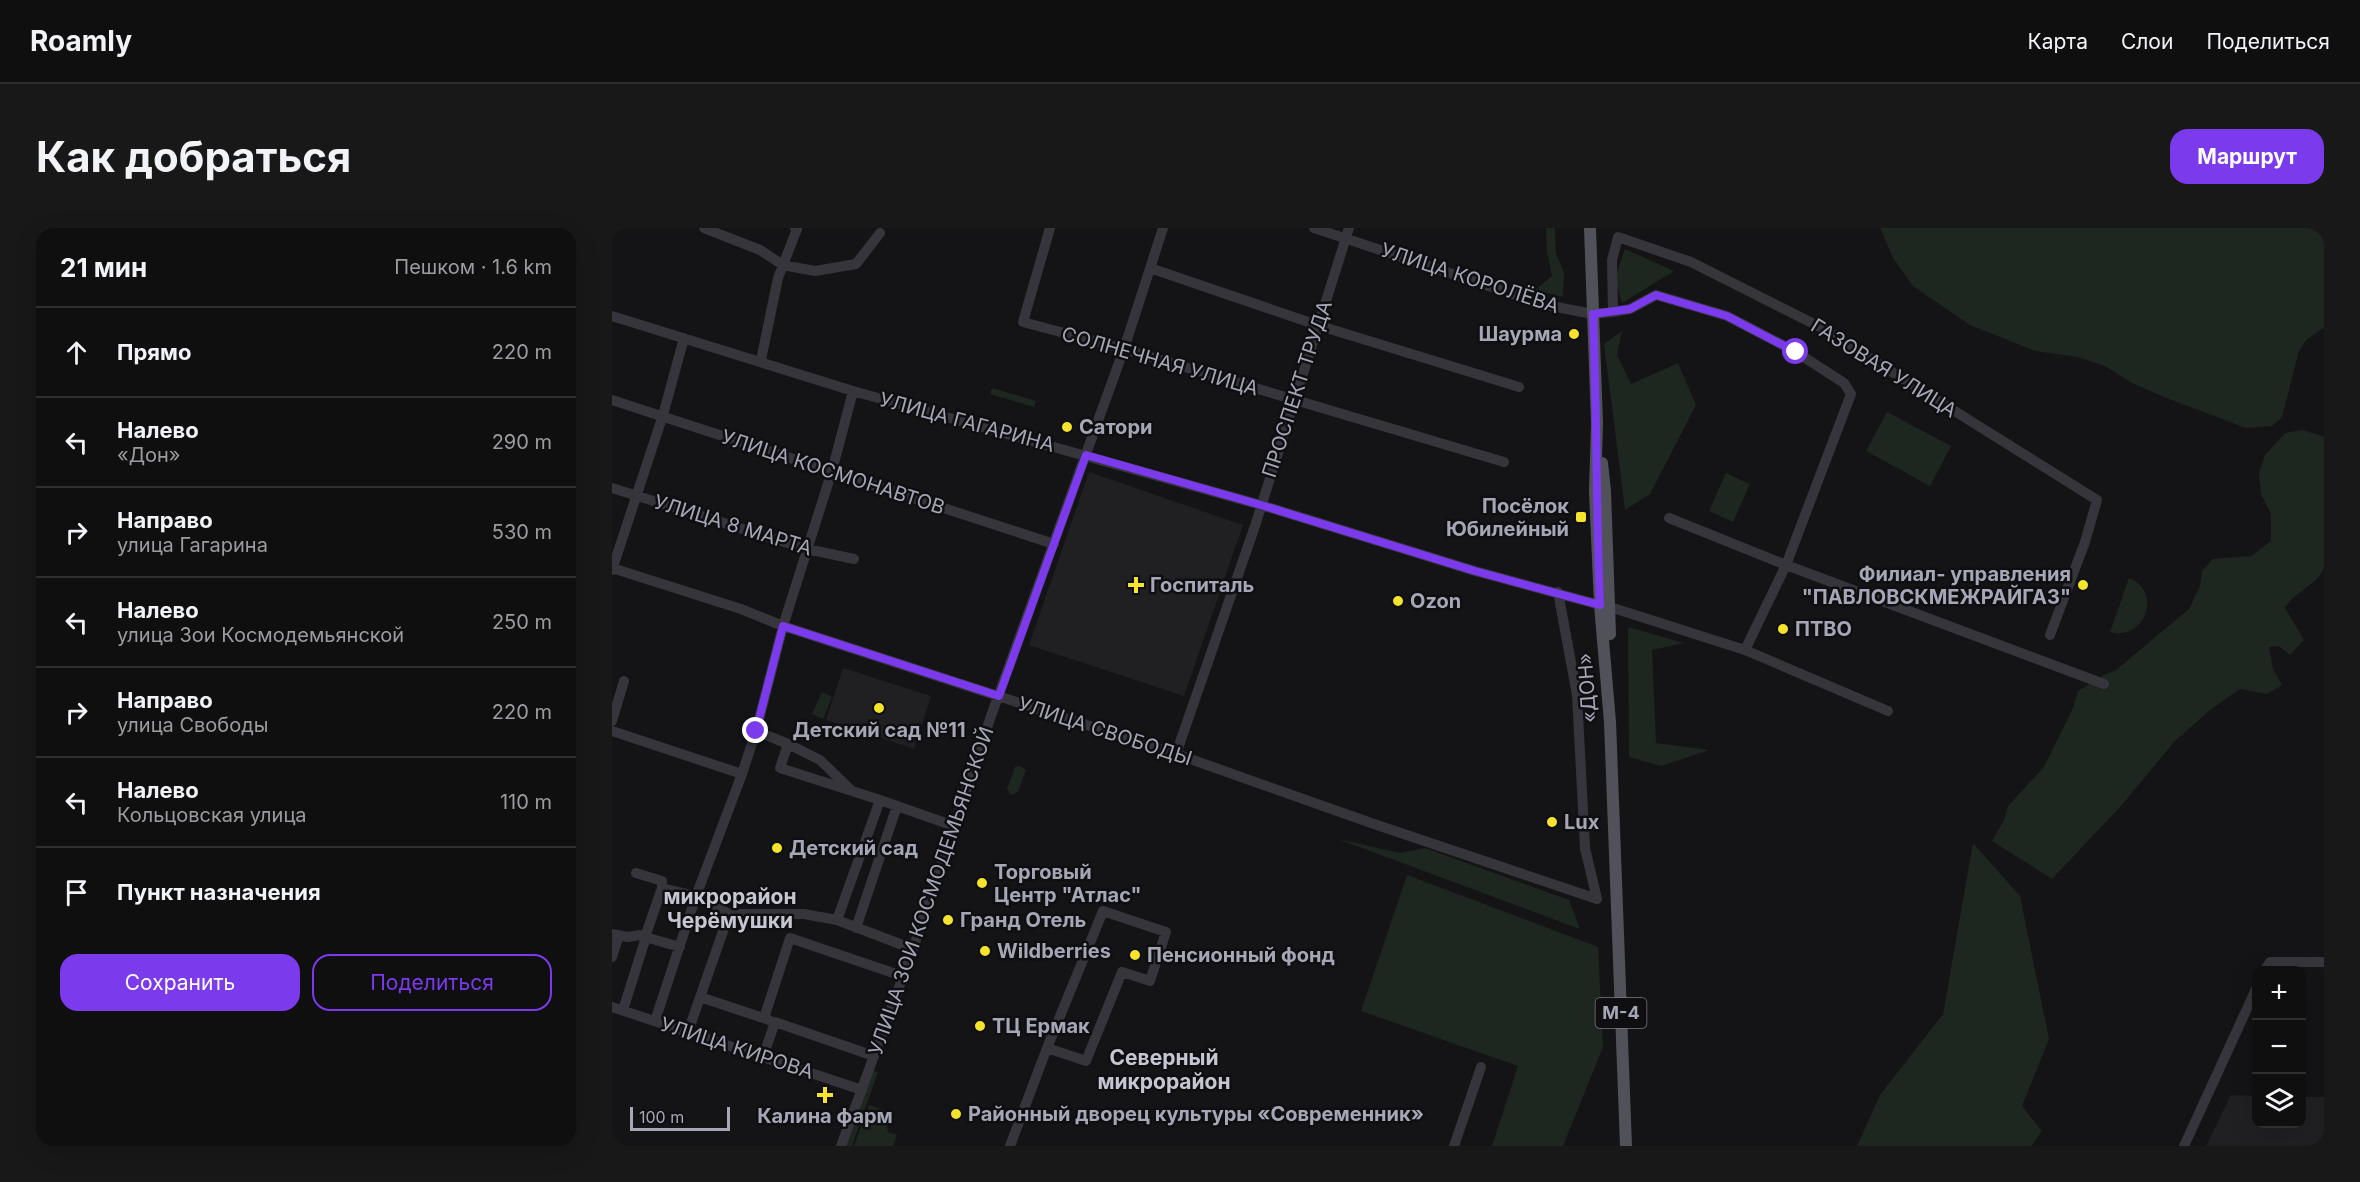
<!DOCTYPE html>
<html lang="ru">
<head>
<meta charset="utf-8">
<style>
	:root { --surface:#0f0f10; --page:#181819; --text:#f1f3f6; --muted:#9b9c9f; --line:#2f2f30; --accent:#7c3aed }
	body { margin:0; font-family:Inter,sans-serif; background:var(--page); color:var(--text) }
	.controls { position:absolute; right:18px; bottom:18px; display:grid; overflow:hidden; border-radius:12px; box-shadow:0 6px 24px #0002 }
	.controls button { width:54px; height:54px; display:grid; place-items:center; padding:0; border:0; border-bottom:2px solid var(--line); background:var(--surface); color:var(--text); font:30px sans-serif }
	.scale { position:absolute; left:18px; bottom:15px; width:100px; box-sizing:border-box; padding-left:6px; border:3px solid #a5a6b6; border-top:0; font-size:16px; line-height:21px; white-space:nowrap; color:#a5a6b6; -webkit-text-stroke:4px #0f0f11; paint-order:stroke }
	.stop { position:absolute; width:18px; height:18px; margin:-14px; border:4px solid #7c3aed; border-radius:50%; background:#fff }
	.stop.end { background:#7c3aed; border-color:#fff; box-shadow:0 2px 6px #0008 }
	.list { margin:0; padding:0; list-style:none }
	h2 { display:flex; justify-content:space-between; align-items:center; height:78px; margin:0; padding:0 24px; font-size:26px }
	h2 small { font-size:20px; font-weight:400; color:var(--muted) }
	.list li { display:grid; grid-template-columns:39px 1fr auto; gap:18px; align-items:center; box-sizing:border-box; height:90px; padding:0 24px; border-top:2px solid var(--line) }
	.list b { display:block; font-size:22px; white-space:nowrap }
	.list p { margin:0; font-size:20px; white-space:nowrap; color:var(--muted) }
	.list em { font-size:20px; font-style:normal; color:var(--muted) }
	.actions { display:flex; gap:12px; padding:18px 24px }
	.actions a { flex:1; padding:14px 0; border:2px solid var(--accent); border-radius:18px; text-align:center; font-size:21px; color:var(--accent) }
	.actions .main { background:var(--accent); color:#fff }
	.icon { flex:none; width:33px; height:33px; fill:none; stroke:currentColor; stroke-width:2; stroke-linecap:round; stroke-linejoin:round }
	.map { position:relative; flex:none; width:1712px; height:918px; overflow:hidden; border-radius:18px }
	header { display:flex; align-items:center; gap:36px; box-sizing:border-box; height:84px; padding:0 30px; background:var(--surface); border-bottom:2px solid var(--line) }
	header strong { font-size:28px }
	nav { display:flex; gap:33px; margin-inline-start:auto; font-size:21px }
	.intro { display:flex; align-items:center; justify-content:space-between; box-sizing:border-box; height:144px; padding:0 36px }
	h1 { margin:0; font-size:42px }
	.button { padding:15px 27px; border-radius:18px; background:var(--accent); color:#fff; font-size:21px; font-weight:700 }
	main { display:flex; gap:36px; padding:0 36px }
	aside { flex:1; background:var(--surface); border-radius:18px; box-shadow:0 6px 24px #0002 }
	.map>svg:first-child { display:block }
	.built { fill:#202023 }
	.green { fill:#1e2620 }
	.lines { fill:none; stroke-linecap:round; stroke-linejoin:round }
	.minor { stroke:#35353b; stroke-width:10 }
	.major { stroke:#51515a; stroke-width:12 }
	.route { stroke:#7c3aed; stroke-width:8 }
	.poi-dot { fill:#f6e32b; stroke:#0f0f11; stroke-width:2 }
	.labels { text-anchor:middle; stroke-width:5; stroke-linejoin:round; paint-order:stroke }
	.shield { fill:#0f0f11; stroke:#787984; stroke-width:1.5 }
	.shield-label { font-size:18px; font-weight:bold; fill:#a5a6b6 }
	.street-label { font-size:20px; fill:#a5a6b6; stroke:#0f0f11 }
	.poi-label { font-size:20px; font-weight:bold; fill:#a5a6b6; stroke:#0f0f11; text-anchor:start }
	.neighbourhood-label { font-size:21px; font-weight:bold; fill:#c6c6d2; stroke:#0f0f11 }
</style>
</head>
<body>
<header>
<strong>Roamly</strong>
<nav><a>Карта</a><a>Слои</a><a>Поделиться</a></nav>
</header>
<div class="intro"><h1>Как добраться</h1><a class="button">Маршрут</a></div>
<main>
<aside>
<h2>21 мин<small>Пешком · 1.6 km</small></h2>
<ul class="list">
<li><svg class="icon" aria-label="ahead" viewBox="0 0 24 24"><path d="M12 20V5M6 11l6-6 6 6"/></svg><div><b>Прямо</b></div><em>220 m</em></li>
<li><svg class="icon" aria-label="left" viewBox="0 0 24 24"><path d="M17 20v-9H6M10 6l-5 5 5 5"/></svg><div><b>Налево</b><p>«Дон»</p></div><em>290 m</em></li>
<li><svg class="icon" aria-label="right" viewBox="0 0 24 24"><path d="M7 20v-9h11M14 6l5 5-5 5"/></svg><div><b>Направо</b><p>улица Гагарина</p></div><em>530 m</em></li>
<li><svg class="icon" aria-label="left" viewBox="0 0 24 24"><path d="M17 20v-9H6M10 6l-5 5 5 5"/></svg><div><b>Налево</b><p>улица Зои Космодемьянской</p></div><em>250 m</em></li>
<li><svg class="icon" aria-label="right" viewBox="0 0 24 24"><path d="M7 20v-9h11M14 6l5 5-5 5"/></svg><div><b>Направо</b><p>улица Свободы</p></div><em>220 m</em></li>
<li><svg class="icon" aria-label="left" viewBox="0 0 24 24"><path d="M17 20v-9H6M10 6l-5 5 5 5"/></svg><div><b>Налево</b><p>Кольцовская улица</p></div><em>110 m</em></li>
<li><svg class="icon" aria-label="arrive" viewBox="0 0 24 24"><path d="M6 21V4h12l-3 4 3 4H6"/></svg><div><b>Пункт назначения</b></div></li>
</ul>
<div class="actions"><a class="main">Сохранить</a><a>Поделиться</a></div>
</aside>
<div class="map">
<svg width="1712" height="918" viewBox="0 0 1712 918">
	<rect width="100%" height="100%" fill="#141416"/>
	<path class="built" d="M477,244L631,297L572,468L417,417Z
		M231,440L319,468L302,521L214,492Z
		M1619,867L1644,868V896H1690V869H1712V918H1594Z"/>
	<path class="green" d="M934,0H943L944,26L952,44L951,69L923,62L940,48L935,24Z
		M1268,0H1712V100L1694,112L1687,123L1670,189L1660,198L1634,200L1552,169L1520,155L1493,138L1466,129L1423,123L1358,97L1301,58L1281,30Z
		M1013,21L1062,43L1010,75L1003,50Z
		M1010,103L1005,127L1019,156L1066,135L1084,177L1038,266L1013,282L992,116Z
		M380,160L424,173L422,179L378,166Z
		M1275,184L1339,218L1318,258L1254,223Z
		M1691,202L1712,209V340C1704,358 1683,363 1673,380L1692,412L1678,427L1667,418L1657,419L1661,441L1670,457L1655,466L1628,461L1598,482L1562,514L1509,578L1440,651L1380,613L1392,592L1396,578L1432,539L1461,480L1466,463L1492,447L1504,442L1577,381L1588,358L1590,343L1601,331L1639,328L1659,313V286L1649,266L1647,245L1653,227L1673,205Z
		M1114,245L1138,256L1121,294L1097,283Z
		M1517,350C1551,363 1533,414 1498,404Z
		M1016,399L1072,415L1040,422L1044,515L1097,522L1049,538L1017,529Z
		M210,464L220,469L211,491L200,486Z
		M408,538L414,542L406,564L399,567L395,561L403,539Z
		M726,611L788,625L813,620L957,672L968,701Z
		M1361,615L1408,668L1437,811L1410,878L1430,903L1419,918H1245L1268,867L1331,786Z
		M795,647L986,719L991,819L951,918H880L906,838L749,783Z
		M258,842L266,844L240,918H231Z
		M257,877L273,882L276,904L285,907L281,918H242Z"/>
	<g class="lines">
		<path class="minor" d="M92,0L148,22L171,37L203,43L244,36L268,5
			M438,0L411,94L512,121L892,234
			M702,0L934,77L981,86L1001,84L1000,32L1006,9L1079,34L1208,99L1485,272L1473,314L1438,407
			M538,40L705,97L907,159
			M1001,84L1018,81L1044,67L1115,88L1184,124L1232,155L1239,166L1174,337L1133,422
			M0,88L241,163L649,277L863,343L988,377
			M149,132L166,50L185,1L183,0
			M0,172L442,316
			M0,260L195,321L242,331
			M1057,290L1174,337L1492,456
			M0,340L129,381L171,398L564,526L762,596L985,671
			M0,342L51,187L72,110
			M946,364L965,467L973,620L985,671
			M998,379L1133,422L1276,483
			M0,493L12,453
			M0,503L130,546
			M144,503L176,516L208,532L240,563L268,572
			M176,516L168,540L237,562
			M564,526L643,298L737,0
			M24,645L50,653V660L84,668L117,686L76,804
			M50,660L33,709L68,719
			M117,686H192L225,692
			M244,700L285,578
			M0,706L16,709L28,707L33,709
			M301,721L225,692L268,572L342,598
			M0,729L7,707
			M1653,742L1658,734H1712
			M88,769L157,792
			M0,779L250,862
			M11,782L34,709
			M152,790L178,710L290,748
			M43,793L84,668L130,546L144,503L171,398L220,243L241,163
			M151,829L163,794L262,828
			M229,918L301,721L379,488L512,121L551,0
			M398,918L435,820L491,683L554,704L538,753L510,744L474,833L435,820
			M842,918L869,839
			M1572,918L1644,761"/>
		<path class="major" d="M978,0L985,195L983,263L988,377L998,494L1014,918
			M990,235L993,263L998,406"/>
	</g>
	<g class="lines">
		<path class="route" d="M144,503L171,398L387,468L474,227L649,277L863,343L988,377C984,280 985,183 981,86L1018,81L1044,67L1115,88L1184,124"/>
	</g>
	<g class="poi-dot">
		<circle cx="962" cy="106" r="6"/>
		<circle cx="455" cy="199" r="6"/>
		<rect x="963" y="283" width="12" height="12" rx="3"/>
		<path d="M521 348h6v6h6v6h-6v6h-6v-6h-6v-6h6z"/>
		<circle cx="1471" cy="357" r="6"/>
		<circle cx="786" cy="373" r="6"/>
		<circle cx="1171" cy="401" r="6"/>
		<circle cx="267" cy="480" r="6"/>
		<circle cx="940" cy="594" r="6"/>
		<circle cx="165" cy="620" r="6"/>
		<circle cx="370" cy="655" r="6"/>
		<circle cx="336" cy="692" r="6"/>
		<circle cx="373" cy="723" r="6"/>
		<circle cx="523" cy="727" r="6"/>
		<circle cx="368" cy="798" r="6"/>
		<path d="M210 858h6v6h6v6h-6v6h-6v-6h-6v-6h6z"/>
		<circle cx="344" cy="886" r="6"/>
	</g>
	<g class="labels">
		<rect class="shield" x="983.5" y="770" width="51" height="30" rx="4.5"/>
		<g class="shield-label">
			<text x="1009" y="791">М-4</text>
		</g>
		<g class="street-label">
			<text transform="translate(858 50) rotate(18)" y="7">УЛИЦА КОРОЛЁВА</text>
			<text transform="translate(548 133) rotate(16)" y="7">СОЛНЕЧНАЯ УЛИЦА</text>
			<text transform="translate(1272 140) rotate(32)" y="7">ГАЗОВАЯ УЛИЦА</text>
			<text transform="translate(685 161) rotate(-72)" y="7">ПРОСПЕКТ ТРУДА</text>
			<text transform="translate(355 194) rotate(15)" y="7">УЛИЦА ГАГАРИНА</text>
			<text transform="translate(221 244) rotate(18)" y="7">УЛИЦА КОСМОНАВТОВ</text>
			<text transform="translate(121 297) rotate(17)" y="7">УЛИЦА 8 МАРТА</text>
			<text transform="translate(975 460) rotate(-94)" y="7">«ДОН»</text>
			<text transform="translate(493 503) rotate(18)" y="7">УЛИЦА СВОБОДЫ</text>
			<text transform="translate(319 663) rotate(-71)" y="7">УЛИЦА ЗОИ КОСМОДЕМЬЯНСКОЙ</text>
			<text transform="translate(125 820) rotate(18)" y="7">УЛИЦА КИРОВА</text>
		</g>
		<g class="poi-label">
			<text x="950" y="113" text-anchor="end">Шаурма</text>
			<text x="467" y="206">Сатори</text>
			<text x="957" y="285" text-anchor="end">Посёлок<tspan x="957" dy="23">Юбилейный</tspan></text>
			<text x="1459" y="353" text-anchor="end">Филиал- управления<tspan x="1459" dy="23">"ПАВЛОВСКМЕЖРАЙГАЗ"</tspan></text>
			<text x="538" y="364">Госпиталь</text>
			<text x="798" y="380">Ozon</text>
			<text x="1183" y="408">ПТВО</text>
			<text x="267" y="509" text-anchor="middle">Детский сад №11</text>
			<text x="952" y="601">Lux</text>
			<text x="177" y="627">Детский сад</text>
			<text x="382" y="651">Торговый<tspan x="382" dy="23">Центр "Атлас"</tspan></text>
			<text x="348" y="699">Гранд Отель</text>
			<text x="385" y="730">Wildberries</text>
			<text x="535" y="734">Пенсионный фонд</text>
			<text x="380" y="805">ТЦ Ермак</text>
			<text x="356" y="893">Районный дворец культуры «Современник»</text>
			<text x="213" y="895" text-anchor="middle">Калина фарм</text>
		</g>
		<g class="neighbourhood-label">
			<text x="118" y="676">микрорайон<tspan x="118" dy="24">Черёмушки</tspan></text>
			<text x="552" y="837">Северный<tspan x="552" dy="24">микрорайон</tspan></text>
		</g>
	</g>
</svg>
<div class="controls">
<button>+</button>
<button>−</button>
<button><svg class="icon" aria-label="layers" viewBox="0 0 24 24"><path d="M12 4l9 5-9 5-9-5zM3 14l9 5 9-5"/></svg></button>
</div>
<div class="scale">100 m</div>
<div class="stop" style="left:1184px;top:124px"></div>
<div class="stop end" style="left:144px;top:503px"></div>
</div>
</main>
</body>
</html>
